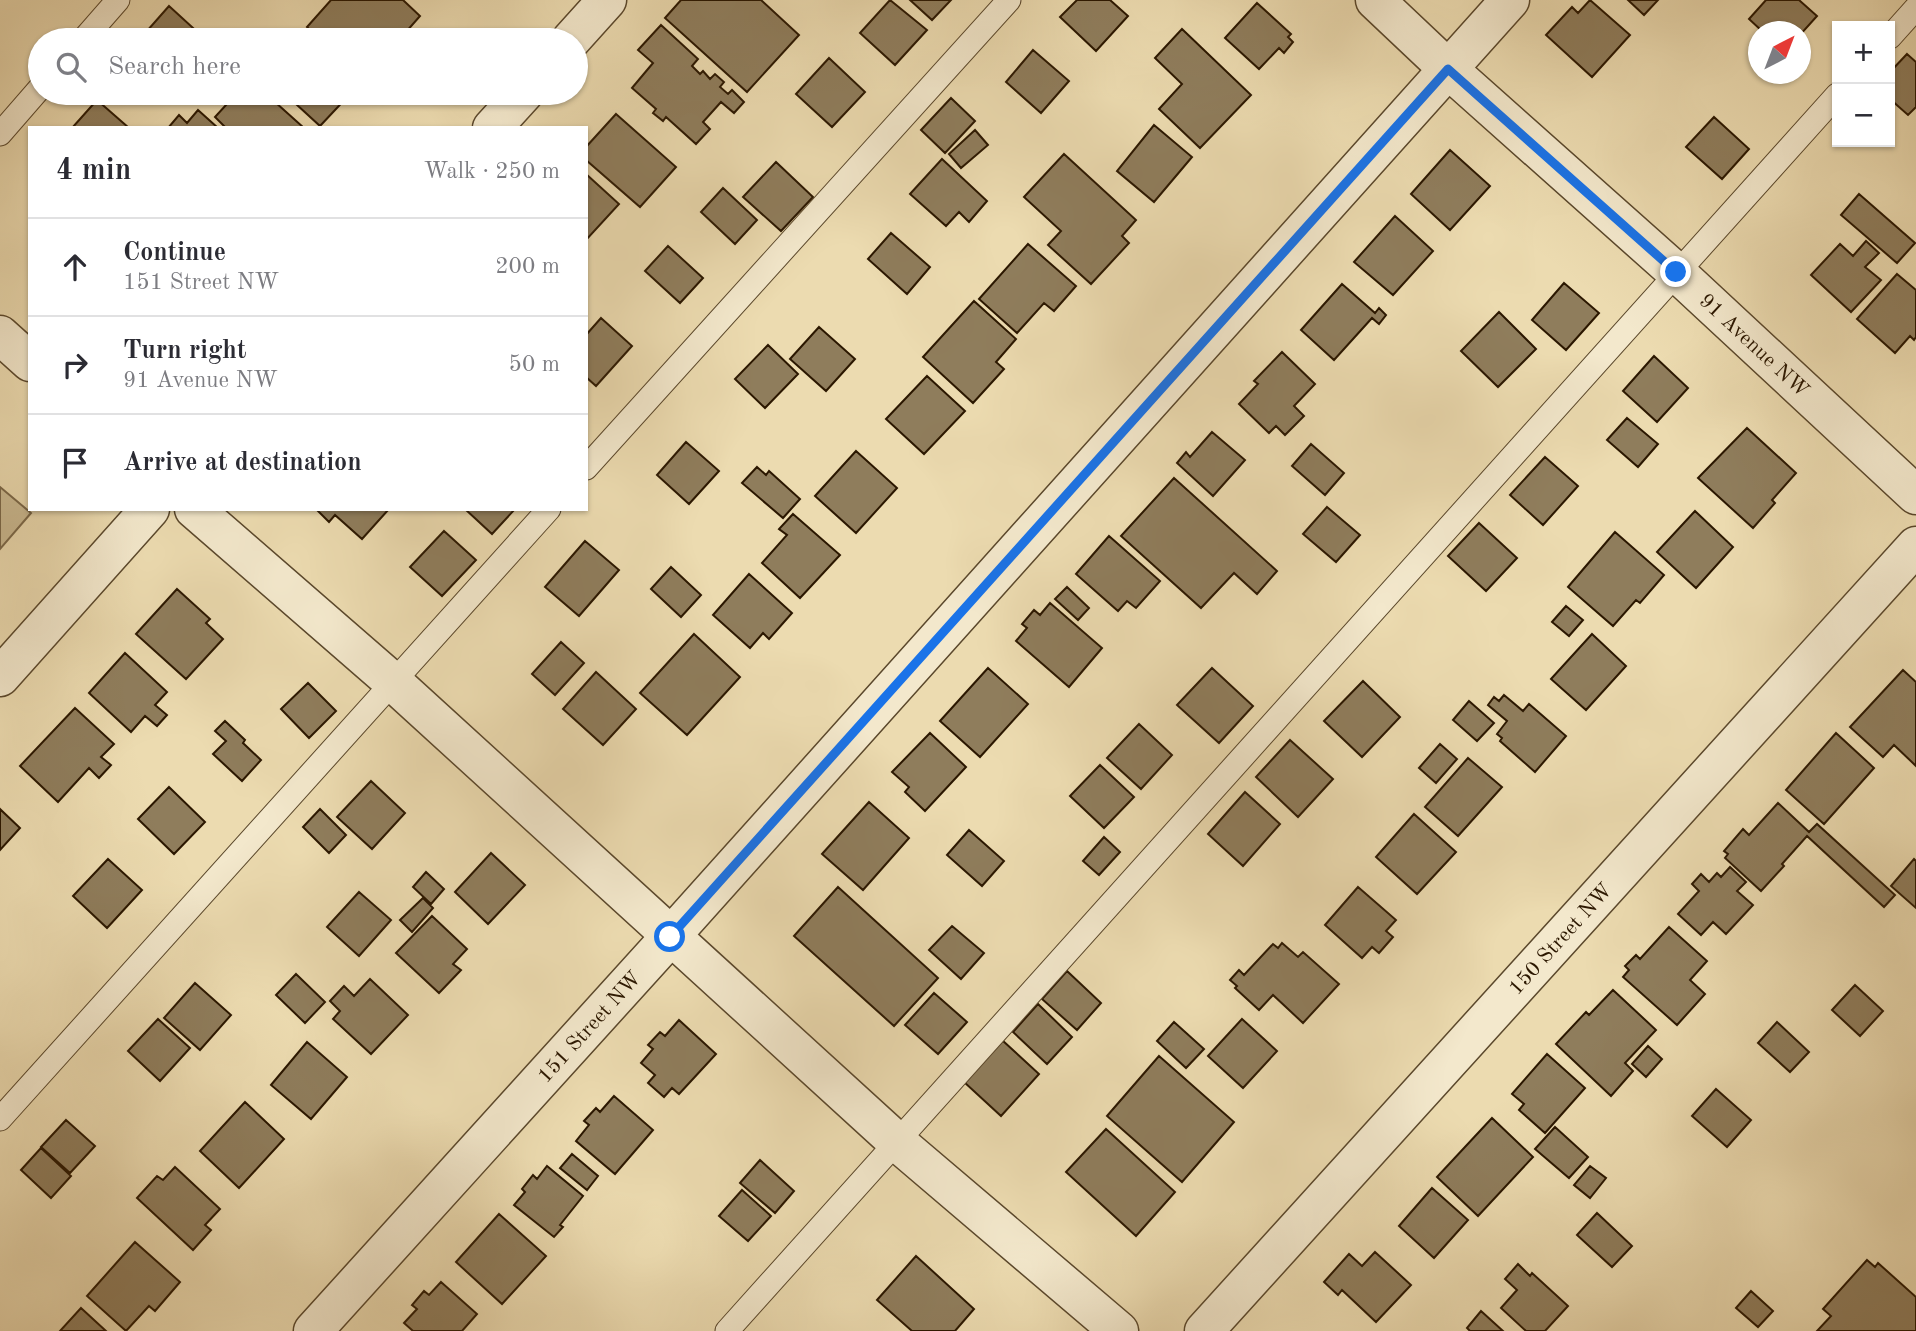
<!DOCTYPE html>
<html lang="en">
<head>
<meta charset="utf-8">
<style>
	:root { --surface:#fff; --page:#f7f7f7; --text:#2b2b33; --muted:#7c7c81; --line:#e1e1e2 }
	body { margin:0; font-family:"Old Standard TT",serif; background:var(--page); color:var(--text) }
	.controls { position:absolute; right:21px; top:21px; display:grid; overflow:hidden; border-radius:0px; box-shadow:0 2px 5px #0004 }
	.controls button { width:63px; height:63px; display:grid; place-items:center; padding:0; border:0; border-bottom:2px solid var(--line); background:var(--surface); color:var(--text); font:35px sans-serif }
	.compass { position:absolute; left:1748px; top:21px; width:63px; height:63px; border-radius:50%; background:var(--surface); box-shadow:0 2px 5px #0004; rotate:42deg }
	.stop { position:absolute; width:21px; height:21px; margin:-16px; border:5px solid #1a73e8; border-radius:50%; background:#fff }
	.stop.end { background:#1a73e8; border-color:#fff; box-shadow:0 2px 7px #0008 }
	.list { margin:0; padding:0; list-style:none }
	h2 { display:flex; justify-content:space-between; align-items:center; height:91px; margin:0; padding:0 28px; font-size:30px }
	h2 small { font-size:23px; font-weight:400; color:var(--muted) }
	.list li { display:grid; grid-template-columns:46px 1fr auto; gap:21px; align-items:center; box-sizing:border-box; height:98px; padding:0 28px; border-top:2px solid var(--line) }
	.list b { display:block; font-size:26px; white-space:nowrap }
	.list p { margin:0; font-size:23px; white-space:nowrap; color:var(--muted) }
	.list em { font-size:23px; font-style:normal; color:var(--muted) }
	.icon { flex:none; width:38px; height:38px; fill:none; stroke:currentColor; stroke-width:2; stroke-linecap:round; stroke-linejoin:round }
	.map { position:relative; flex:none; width:1916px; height:1331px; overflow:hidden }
	.search { position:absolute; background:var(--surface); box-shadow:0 2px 5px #0004; left:28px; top:28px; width:560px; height:77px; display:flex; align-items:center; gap:18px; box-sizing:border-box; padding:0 24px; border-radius:38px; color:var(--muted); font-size:26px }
	.panel { position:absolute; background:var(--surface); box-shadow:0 2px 5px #0004; left:28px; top:126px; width:560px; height:385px; border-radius:0px }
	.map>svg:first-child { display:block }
	.green { fill:#cbba92; stroke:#7b6849; stroke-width:2 }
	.building { fill:#8f7d5c; stroke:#2b1700; stroke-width:2 }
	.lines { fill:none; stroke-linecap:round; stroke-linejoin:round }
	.lane-casing { stroke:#5b482c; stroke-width:25 }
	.street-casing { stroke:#5b482c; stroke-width:41 }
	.lane { stroke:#f3e8cc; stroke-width:23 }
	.street { stroke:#f3e8cc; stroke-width:38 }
	.route { stroke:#1a73e8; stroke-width:9 }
	.labels { text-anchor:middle; stroke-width:5; stroke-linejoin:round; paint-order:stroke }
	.street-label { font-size:21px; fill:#2b1700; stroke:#f3e8cc }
</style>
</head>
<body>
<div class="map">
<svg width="1916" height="1331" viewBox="0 0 1916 1331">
	<rect width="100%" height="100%" fill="#ecdbb0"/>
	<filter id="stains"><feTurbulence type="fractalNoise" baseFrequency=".00286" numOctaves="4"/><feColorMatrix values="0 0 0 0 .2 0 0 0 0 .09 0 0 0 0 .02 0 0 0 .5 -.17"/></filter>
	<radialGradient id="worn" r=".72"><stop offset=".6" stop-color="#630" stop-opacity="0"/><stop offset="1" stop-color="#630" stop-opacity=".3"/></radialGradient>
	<path class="green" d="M0,487L31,513L0,549Z"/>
	<path class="building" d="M331,0H403L420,16L399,40H318L319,39L307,27Z
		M681,0H761L799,35L747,92L665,18Z
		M890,0L927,30L895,65L860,33Z
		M910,0H951L932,20Z
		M1077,0H1110L1128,16L1096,51L1060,17Z
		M1590,0L1630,35L1592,77L1546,35L1572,7L1578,13Z
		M1628,0H1658L1644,15Z
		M1766,0H1799L1817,16L1800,35V32H1763L1749,19Z
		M1257,3L1291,34L1288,37L1293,42L1284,53L1279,48L1259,69L1225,38Z
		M169,6L204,38L202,40H139Z
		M661,25L698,59L692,66L700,74L703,71L710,79L715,74L724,82L720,87L728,94L732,90L744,102L734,113L721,102L703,122L710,129L696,144L666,117L663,121L653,113L656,109L632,88L653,63L638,50Z
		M1182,29L1251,95L1200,148L1159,109L1182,84L1155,58Z
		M1033,50L1069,81L1041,113L1006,82Z
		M1907,54L1916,62V107L1908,115L1890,99V72Z
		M829,58L865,92L832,127L796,94Z
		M237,93H265L304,128H226L215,117Z
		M284,93H351L320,126Z
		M951,98L975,121L945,153L921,130Z
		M97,100L129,128H72Z
		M198,110L218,128H168L179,115L187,123Z
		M616,114L676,167L640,207L586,160V147Z
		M1714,117L1749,149L1722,179L1686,147Z
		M1154,125L1192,157L1154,202L1117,171Z
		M975,130L988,145L961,168L949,154Z
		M1450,150L1490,186L1450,230L1411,194Z
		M1064,154L1136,220L1122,236L1129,243L1091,284L1048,245L1061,231L1024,197Z
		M942,159L987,201L969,222L959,212L946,226L910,194Z
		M776,162L813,197L781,231L743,197Z
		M586,174L619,204L586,240Z
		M723,188L757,220L735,244L701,212Z
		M1859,194L1915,243L1897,263L1841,215Z
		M1395,216L1433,251L1393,295L1354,262Z
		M891,233L930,267L907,294L868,259Z
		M1866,241L1879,253L1865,267L1881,280L1851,312L1811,275L1840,244L1853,256Z
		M1028,244L1076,286L1054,311L1044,303L1017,333L979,299Z
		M668,246L703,278L680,303L645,271Z
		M1897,274L1916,290V337L1914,340L1910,336L1895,353L1857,319Z
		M1564,283L1599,313L1566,350L1532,320Z
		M1342,284L1375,313L1379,308L1386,315L1379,324L1372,318L1334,360L1301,330Z
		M974,301L1016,339L996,362L1004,369L973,403L923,357Z
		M1499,312L1536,349L1498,387L1461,351Z
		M601,318L632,346L596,386L586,377V335Z
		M819,327L855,359L826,391L790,359Z
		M768,345L798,374L765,408L735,379Z
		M1282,352L1315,384L1294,406L1304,416L1285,435L1276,426L1269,433L1239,404L1258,384L1254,381Z
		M1654,356L1688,388L1657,422L1623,391Z
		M927,376L965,411L924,454L886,419Z
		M1627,418L1658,444L1638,467L1607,440Z
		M1747,428L1796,473L1772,500L1775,503L1753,528L1698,478Z
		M1212,432L1245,460L1213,496L1177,463L1186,452L1190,457Z
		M686,442L719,471L689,504L657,475Z
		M1311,444L1344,473L1325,495L1292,466Z
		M856,451L897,488L856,533L815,496Z
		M1545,457L1578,486L1543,525L1510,495Z
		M757,467L766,475L769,471L800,499L783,518L742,483Z
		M1174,478L1277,571L1257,594L1234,573L1201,608L1121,536Z
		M1327,507L1360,535L1336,562L1303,534Z
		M316,509H389L362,539L335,515L329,522Z
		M465,509H515L492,534Z
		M1695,511L1733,547L1696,588L1657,552Z
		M793,514L840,555L800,598L762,563L787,535L779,529Z
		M1479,523L1517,558L1486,591L1448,556Z
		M444,531L476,560L442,596L410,567Z
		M1615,532L1664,575L1640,603L1636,600L1613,626L1568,587Z
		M1109,536L1160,581L1136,608L1127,601L1118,611L1076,574Z
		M585,541L619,570L579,616L545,587Z
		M671,567L701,595L681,617L651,589Z
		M749,574L792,613L769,639L763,633L750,648L713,615Z
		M1067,587L1089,608L1078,620L1055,599Z
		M177,589L210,619L206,623L223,639L186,679L136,634Z
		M1050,603L1102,648L1069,687L1016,641L1027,628L1022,624L1034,610L1040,615Z
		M1566,606L1583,620L1569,636L1552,622Z
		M694,634L740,677L687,735L640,693Z
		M1592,634L1626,666L1586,710L1551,679Z
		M561,642L584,663L555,695L532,674Z
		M125,653L167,692L155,705L167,715L157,726L145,716L131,732L89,693Z
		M988,668L1028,704L980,757L940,721Z
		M1212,668L1253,706L1219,743L1177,705Z
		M1903,670L1916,682V766L1894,745L1883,757L1850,727Z
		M596,672L636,709L603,745L563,709Z
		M1363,681L1400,717L1362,757L1324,721Z
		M308,683L336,711L309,738L281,709Z
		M1504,695L1523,711L1529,704L1566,736L1535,772L1500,741L1502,738L1497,734L1507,721L1488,705L1494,697L1499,701Z
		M1469,701L1494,723L1477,741L1453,720Z
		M75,708L114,744L101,757L111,765L99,778L89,768L58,802L20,766Z
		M225,721L245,740L243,743L261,760L242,781L213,754L226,741L215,731Z
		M1139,724L1172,755L1141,789L1107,758Z
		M930,733L966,767L925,811L905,792L909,787L892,772Z
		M1836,733L1874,768L1824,824L1786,790Z
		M1290,740L1333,779L1298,817L1256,777Z
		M1440,744L1457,759L1436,783L1419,768Z
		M1468,758L1502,787L1458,836L1425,807Z
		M1100,765L1134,797L1104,828L1070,796Z
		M371,781L405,813L372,849L337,817Z
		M169,787L205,822L174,854L138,819Z
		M1245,792L1280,824L1243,866L1208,834Z
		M869,802L909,838L863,890L822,854Z
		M1778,803L1809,832L1817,824L1895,895L1884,907L1807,836L1782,864L1784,866L1761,891L1725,858L1728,854L1724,851L1743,829L1749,835Z
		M0,809L20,828L0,850Z
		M320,809L346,835L329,853L303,827Z
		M1414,814L1456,852L1417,894L1376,857Z
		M969,830L1004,861L982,886L947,855Z
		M1104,837L1120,852L1099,875L1083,861Z
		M491,853L525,885L488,924L455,892Z
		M108,859L142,890L107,928L73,896Z
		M1914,859L1916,861V908L1891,886Z
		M1730,867L1746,882L1737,891L1753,905L1726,934L1713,922L1701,935L1678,914L1699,891L1692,884L1701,874L1709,882L1717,873L1721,877Z
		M426,872L444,889L431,904L413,887Z
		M838,887L938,978L894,1026L794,936Z
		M1358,887L1396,920L1386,931L1393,937L1379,953L1372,947L1362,958L1325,925Z
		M359,892L391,920L359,956L327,927Z
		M423,898L433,908L412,932L400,920Z
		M432,916L467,949L453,964L461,970L439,993L396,953Z
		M952,926L984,953L961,979L929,950Z
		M1669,927L1707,961L1690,980L1705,994L1677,1025L1623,977L1629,970L1625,966L1636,955L1640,959Z
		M1282,943L1298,957L1303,952L1339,984L1303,1023L1273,995L1259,1010L1235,988L1237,986L1230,980L1239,970L1244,975L1273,944L1278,948Z
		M1067,971L1101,1003L1077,1030L1042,999Z
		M296,974L325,1002L305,1023L276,995Z
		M370,979L408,1015L371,1054L333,1019L340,1011L330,1001L344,986L354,996Z
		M195,983L231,1015L200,1050L164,1018Z
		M1855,985L1883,1011L1860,1036L1832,1010Z
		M1613,990L1656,1030L1625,1063L1633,1071L1611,1096L1556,1044L1586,1012L1589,1015Z
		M934,993L967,1022L938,1054L905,1025Z
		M1038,1004L1072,1037L1047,1064L1013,1032Z
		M158,1019L190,1048L160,1081L128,1051Z
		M1242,1019L1277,1051L1243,1088L1208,1056Z
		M679,1020L716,1054L679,1094L672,1088L664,1097L648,1083L655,1075L641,1063L653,1049L648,1045L660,1032L665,1036Z
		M1174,1022L1204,1049L1186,1068L1157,1041Z
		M1777,1022L1809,1052L1790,1072L1758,1043Z
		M1002,1040L1039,1074L1001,1116L964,1082Z
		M307,1042L347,1077L311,1119L271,1085Z
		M1648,1046L1662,1059L1646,1077L1632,1064Z
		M1547,1054L1585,1088L1545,1133L1519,1110L1524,1104L1512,1094Z
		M1159,1056L1234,1122L1182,1182L1107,1116Z
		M1716,1089L1751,1120L1727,1147L1692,1116Z
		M614,1096L653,1130L615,1174L576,1141L589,1125L584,1121L596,1108L600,1112Z
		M245,1102L284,1139L239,1188L200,1151Z
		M1492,1118L1533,1157L1478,1216L1437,1177Z
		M66,1120L95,1146L70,1173L41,1147Z
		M1555,1127L1588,1157L1569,1178L1535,1149Z
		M1106,1129L1175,1192L1136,1236L1066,1172Z
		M41,1148L71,1176L51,1198L21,1170Z
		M572,1154L598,1176L587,1190L560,1168Z
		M760,1160L794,1191L775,1213L740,1183Z
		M547,1166L583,1196L560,1225L563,1227L554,1237L514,1205L525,1192L522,1189L533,1175L537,1179Z
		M1590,1166L1606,1178L1590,1198L1574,1185Z
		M175,1167L220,1209L205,1225L211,1230L193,1250L137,1198L157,1176L163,1180Z
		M1432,1188L1468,1220L1434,1258L1399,1226Z
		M742,1190L771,1216L748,1241L719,1216Z
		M1597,1213L1632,1246L1612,1267L1577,1235Z
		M499,1214L546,1256L502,1304L456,1262Z
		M135,1242L180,1282L155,1311L149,1306L126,1331L87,1296Z
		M1375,1252L1411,1285L1376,1322L1342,1290L1338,1295L1324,1282L1349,1254L1362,1266Z
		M916,1256L974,1309L955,1331H912L877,1300Z
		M1867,1260L1875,1267L1878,1263L1916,1297V1331H1817L1831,1316L1823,1309Z
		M1518,1264L1530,1276L1532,1273L1568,1306L1545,1331H1526L1501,1308L1517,1290L1505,1279Z
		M441,1282L477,1314L462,1331H413L404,1323L417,1309L412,1305L424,1291L429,1295Z
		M1751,1291L1773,1311L1758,1327L1736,1308Z
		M81,1308L106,1331H60Z
		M1481,1311L1503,1331H1470L1467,1328Z"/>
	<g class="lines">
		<g class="lane-casing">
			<path id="lane" d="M1890,37L1916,8
				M83,40L118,0
				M0,134L40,88
				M586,468L1009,0
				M0,1119L549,509
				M727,1331L1837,95"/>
		</g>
		<g class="street-casing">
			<g id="street">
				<path id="s1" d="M1375,0L1448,69L1676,272L1916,495"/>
				<path d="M571,40L607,0"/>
				<path d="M492,128L524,93"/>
				<path d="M0,335L30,362"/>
				<path d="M194,509L393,682L897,1142L1119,1331"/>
				<path d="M0,677L150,509"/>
				<path id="s2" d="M313,1331L670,937L1510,0"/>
				<path id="s3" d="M1204,1331L1916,546"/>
			</g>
		</g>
		<use href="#lane" class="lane"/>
		<use href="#street" class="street"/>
	</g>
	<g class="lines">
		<path class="route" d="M670,937L1448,69L1676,272"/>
	</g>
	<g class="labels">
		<g class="street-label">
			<text dy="7" stroke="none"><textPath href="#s1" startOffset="513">91 Avenue NW</textPath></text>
			<text dy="7" stroke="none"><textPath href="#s3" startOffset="530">150 Street NW</textPath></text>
			<text dy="7" stroke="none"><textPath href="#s2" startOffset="411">151 Street NW</textPath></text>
		</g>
	</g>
	<rect width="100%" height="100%" filter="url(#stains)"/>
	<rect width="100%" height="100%" fill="url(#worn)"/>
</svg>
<div class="controls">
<button>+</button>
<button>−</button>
</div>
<svg class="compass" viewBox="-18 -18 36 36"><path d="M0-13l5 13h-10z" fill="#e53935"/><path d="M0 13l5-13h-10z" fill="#7c7c81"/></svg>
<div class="stop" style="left:670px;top:937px"></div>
<div class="stop end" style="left:1676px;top:272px"></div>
<div class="search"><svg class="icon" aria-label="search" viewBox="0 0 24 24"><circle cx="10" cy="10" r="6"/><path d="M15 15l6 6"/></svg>Search here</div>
<section class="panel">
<h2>4 min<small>Walk · 250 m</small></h2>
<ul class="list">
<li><svg class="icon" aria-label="ahead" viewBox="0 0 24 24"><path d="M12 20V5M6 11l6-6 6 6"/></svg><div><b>Continue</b><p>151 Street NW</p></div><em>200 m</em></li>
<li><svg class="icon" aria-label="right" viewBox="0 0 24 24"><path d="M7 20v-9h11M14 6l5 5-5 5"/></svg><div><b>Turn right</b><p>91 Avenue NW</p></div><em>50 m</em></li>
<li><svg class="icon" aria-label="arrive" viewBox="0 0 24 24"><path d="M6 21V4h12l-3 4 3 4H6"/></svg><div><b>Arrive at destination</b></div></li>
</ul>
</section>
</div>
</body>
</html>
